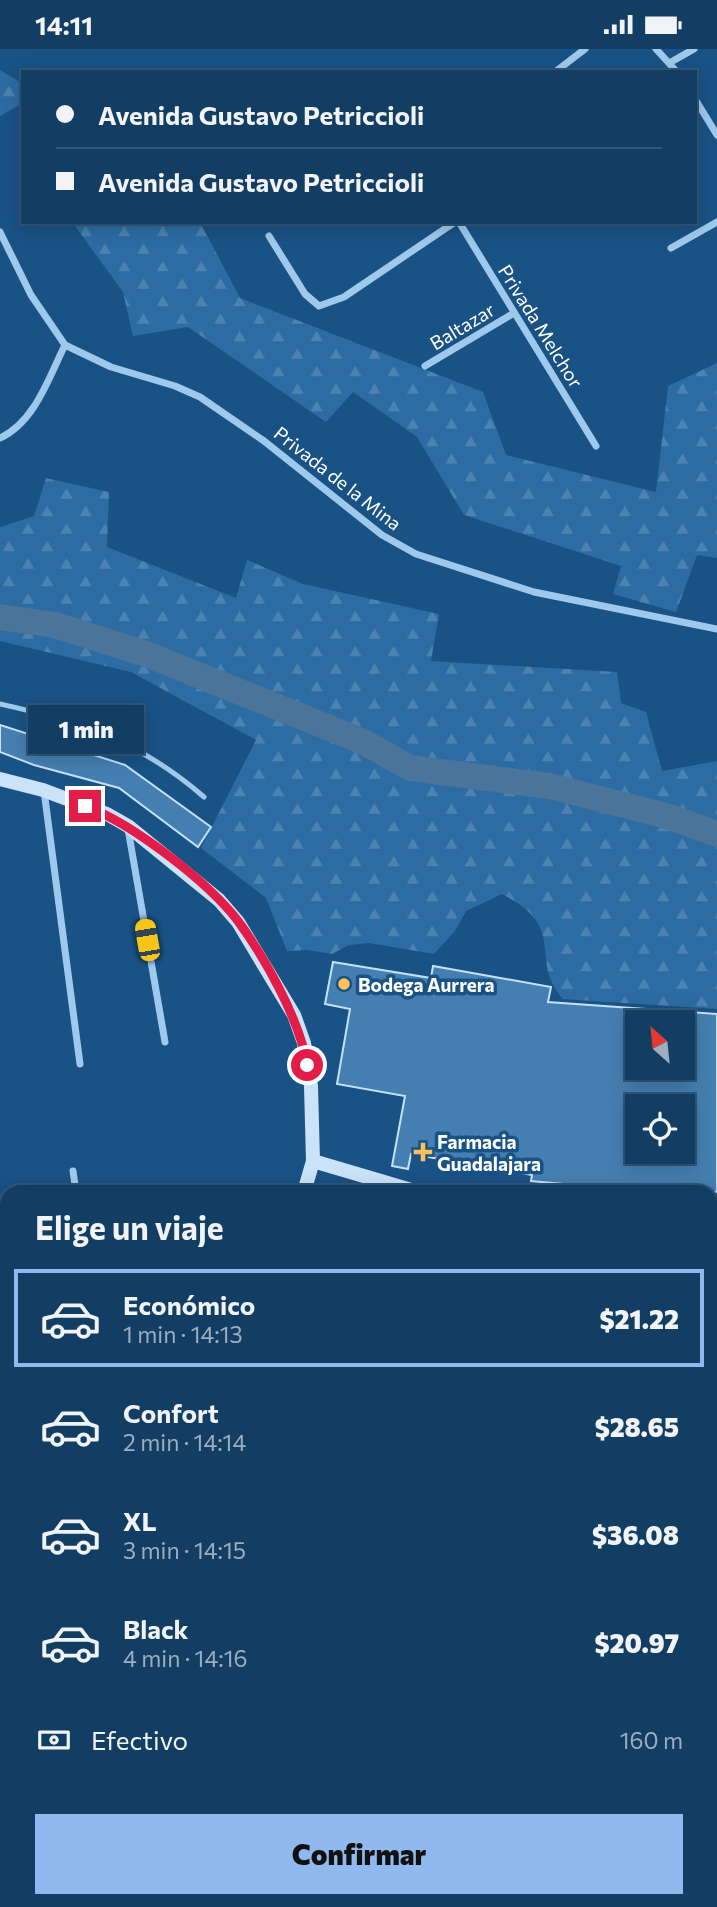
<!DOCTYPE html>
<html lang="es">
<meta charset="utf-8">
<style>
body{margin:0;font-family:Commissioner,sans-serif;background:#20496d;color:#f1f3f6;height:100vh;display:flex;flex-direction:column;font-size:26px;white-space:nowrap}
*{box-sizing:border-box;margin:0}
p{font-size:23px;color:#9daebf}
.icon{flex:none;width:38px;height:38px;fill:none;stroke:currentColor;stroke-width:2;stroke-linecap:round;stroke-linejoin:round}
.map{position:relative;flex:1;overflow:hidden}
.side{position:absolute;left:0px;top:1136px;width:718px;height:723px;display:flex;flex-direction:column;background:#133e64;border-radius:21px 21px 0 0;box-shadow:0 4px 18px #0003,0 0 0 2px #325778}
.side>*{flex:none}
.hud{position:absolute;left:21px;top:21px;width:676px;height:154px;border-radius:0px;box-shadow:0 4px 18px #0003,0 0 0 2px #325778;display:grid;align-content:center;height:154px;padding:0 35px;background:#133e64}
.needle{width:46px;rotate:333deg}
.fabs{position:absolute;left:625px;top:961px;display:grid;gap:14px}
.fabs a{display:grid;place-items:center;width:70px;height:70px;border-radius:0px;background:#133e64;box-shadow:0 4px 18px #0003,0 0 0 2px #325778;font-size:35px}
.end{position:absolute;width:32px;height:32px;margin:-16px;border:9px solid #e11d48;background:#fff;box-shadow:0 0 0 4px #fff}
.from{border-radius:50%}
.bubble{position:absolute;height:49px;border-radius:0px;background:#133e64;box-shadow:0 4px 18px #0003,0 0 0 2px #325778;font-size:23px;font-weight:800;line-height:49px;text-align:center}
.car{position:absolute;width:21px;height:42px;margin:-21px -10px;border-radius:9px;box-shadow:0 0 5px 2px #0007;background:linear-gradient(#f5c518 24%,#345 0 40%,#f5c518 0 76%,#345 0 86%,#f5c518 0)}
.hud b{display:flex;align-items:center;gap:24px;height:66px;font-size:26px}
.hud b+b{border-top:2px solid #325778}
.hud i{width:18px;height:18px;background:#f1f3f6}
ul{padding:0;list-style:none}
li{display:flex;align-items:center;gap:21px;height:98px;margin:0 14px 10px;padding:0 21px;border:4px solid transparent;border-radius:0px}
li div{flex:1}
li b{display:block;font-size:26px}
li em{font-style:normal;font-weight:800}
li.on{border-color:#90b9f0}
li>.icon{width:63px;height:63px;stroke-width:1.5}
h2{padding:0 35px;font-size:32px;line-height:84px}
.pay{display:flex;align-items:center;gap:18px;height:77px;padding:0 35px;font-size:26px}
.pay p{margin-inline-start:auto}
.cta{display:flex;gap:14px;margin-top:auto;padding:14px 35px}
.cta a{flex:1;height:80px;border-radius:0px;background:#90b9f0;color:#111;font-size:28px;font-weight:800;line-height:80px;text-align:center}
.status{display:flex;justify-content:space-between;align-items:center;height:49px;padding:0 35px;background:#133e64;direction:ltr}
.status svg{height:19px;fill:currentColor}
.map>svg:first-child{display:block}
.forest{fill:url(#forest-firs)}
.green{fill:#2c6ca3}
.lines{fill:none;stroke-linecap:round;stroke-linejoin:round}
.river{stroke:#4a749a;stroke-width:26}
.building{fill:#457fb1;stroke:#c4e1f9;stroke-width:2;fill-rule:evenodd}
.lane{stroke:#9fc9ec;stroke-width:5}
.street{stroke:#9fc9ec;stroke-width:7}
.secondary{stroke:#cbe3f9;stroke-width:14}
.route{stroke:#e11d48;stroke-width:9}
.poi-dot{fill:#ffc05a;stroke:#195285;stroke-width:2.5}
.labels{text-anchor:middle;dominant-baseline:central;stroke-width:7;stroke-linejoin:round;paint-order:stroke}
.street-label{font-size:19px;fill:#fff;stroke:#195285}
.poi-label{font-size:19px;font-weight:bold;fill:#fff;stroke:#195285;text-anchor:start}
</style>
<div class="status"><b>14:11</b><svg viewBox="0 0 49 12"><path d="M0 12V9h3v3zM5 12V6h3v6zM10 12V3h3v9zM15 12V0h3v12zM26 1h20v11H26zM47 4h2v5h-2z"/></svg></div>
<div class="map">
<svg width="717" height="1858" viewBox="0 0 717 1858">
<defs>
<pattern id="forest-firs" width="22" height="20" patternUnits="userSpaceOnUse" patternTransform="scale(1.75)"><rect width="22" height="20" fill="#2c6ca3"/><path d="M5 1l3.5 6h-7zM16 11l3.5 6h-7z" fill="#4c82b1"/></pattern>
</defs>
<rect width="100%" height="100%" fill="#195285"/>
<path class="forest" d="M 0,21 L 23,35 L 23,54 L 0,67 Z
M 72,173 L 200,173 L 240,249 L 483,343 L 506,406 L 656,443 L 668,337 L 717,314 L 717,509 L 697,506 L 676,563 L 613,545 L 621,517 L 464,466 L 417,388 L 353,343 L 326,373 L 188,278 L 133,287 L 123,243 Z
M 46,429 L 109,443 L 107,498 L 236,549 L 247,511 L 303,535 L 439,565 L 431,612 L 617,623 L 621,654 L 646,663 L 662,722 L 717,712 L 717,960 L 563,950 C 527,908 570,880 502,845 L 466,862 L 455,882 L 434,905 L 369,894 L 349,896 L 332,905 L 307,901 L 287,902 L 266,849 L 201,799 L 256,691 L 131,623 L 0,592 L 0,478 L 34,467 Z"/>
<path class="green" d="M 711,1290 L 717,1292 L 717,1489 L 710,1488 Z"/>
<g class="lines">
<path class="river" d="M 0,568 L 55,576 L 146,605 L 364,693 L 410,719 L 550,737 L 670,768 L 717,785"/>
</g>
<path class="building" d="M 0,676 L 125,716 L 211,778 L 198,798 L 119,739 L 34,716 L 0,703 Z
M 333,913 L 431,929 L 433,917 L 551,938 L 548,953 L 717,965 L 717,1143 L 651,1143 L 531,1132 L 532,1126 L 411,1105 L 408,1120 L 392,1117 L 405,1047 L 337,1035 L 350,960 L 325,955 ZM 637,973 L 682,973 L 682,1018 L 637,1018 ZM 637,1057 L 682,1057 L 682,1102 L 637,1102 Z"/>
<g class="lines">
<path class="lane" d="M 0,655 C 81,673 141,693 204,748"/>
<path class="street" d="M 656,0 L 677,23
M 671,13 L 694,0
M 555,23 L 585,0
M 695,50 L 717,86
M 459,173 L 596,397
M 0,183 L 31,246 L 65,296 L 111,318 L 175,337 L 200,348 L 264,392 L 382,486 L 416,505 L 534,543 L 717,580
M 269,187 L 305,245 L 319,257 L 344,248 L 455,173
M 671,199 L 717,173
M 425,317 L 514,264
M 0,389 C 35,373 49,328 65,296
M 44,742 L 80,1015
M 128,780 L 165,993
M 73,1122 L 76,1143
M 164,1141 L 164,1143
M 0,1198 L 7,1241
M 0,1282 L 7,1282
M 37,1858 L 38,1852
M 157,1858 L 158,1852"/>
<path class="secondary" d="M 0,730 L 43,741 L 107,765 L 128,777 L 219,851 L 238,873 L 294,966 L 304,994 L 311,1037 L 313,1112 L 304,1143
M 313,1112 L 418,1143
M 710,1181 L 717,1184
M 710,1278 L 717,1280
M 0,1593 L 7,1591
M 0,1662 L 7,1662
M 0,1687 L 7,1688
M 710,1735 L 717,1728
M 710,1762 L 717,1769"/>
</g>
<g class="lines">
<path class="route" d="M 85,757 C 132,774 208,833 238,872 C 265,909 300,971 307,1016"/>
</g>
<g class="poi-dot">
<circle cx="344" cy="935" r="7"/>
<path d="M419.5 1092.5h7v7h7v7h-7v7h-7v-7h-7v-7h7z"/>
</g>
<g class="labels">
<g class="street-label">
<text transform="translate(462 277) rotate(-31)">Baltazar</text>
<text transform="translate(541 277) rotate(58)">Privada Melchor</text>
<text transform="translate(338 429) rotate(38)">Privada de la Mina</text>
</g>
<g class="poi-label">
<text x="358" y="935">Bodega Aurrera</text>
<text x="437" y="1092">Farmacia<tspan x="437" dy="22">Guadalajara</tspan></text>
</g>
</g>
</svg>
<div class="fabs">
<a><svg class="needle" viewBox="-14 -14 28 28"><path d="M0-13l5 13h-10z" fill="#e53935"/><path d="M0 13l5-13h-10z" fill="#9daebf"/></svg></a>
<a><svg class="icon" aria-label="locate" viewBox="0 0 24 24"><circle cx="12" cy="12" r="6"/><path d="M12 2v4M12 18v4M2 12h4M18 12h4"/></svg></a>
</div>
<i class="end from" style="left:307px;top:1016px"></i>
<i class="end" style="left:85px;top:757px"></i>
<div class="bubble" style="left:28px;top:656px;width:116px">1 min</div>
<i class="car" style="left:147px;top:891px;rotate:350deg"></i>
<div class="hud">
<b><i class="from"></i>Avenida Gustavo Petriccioli</b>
<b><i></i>Avenida Gustavo Petriccioli</b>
</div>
<section class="side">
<h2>Elige un viaje</h2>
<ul>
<li class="on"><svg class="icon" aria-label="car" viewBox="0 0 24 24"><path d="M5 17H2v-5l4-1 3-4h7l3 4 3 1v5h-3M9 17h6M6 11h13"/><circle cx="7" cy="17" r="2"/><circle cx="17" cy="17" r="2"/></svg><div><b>Económico</b><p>1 min · 14:13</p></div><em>$21.22</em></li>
<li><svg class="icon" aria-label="car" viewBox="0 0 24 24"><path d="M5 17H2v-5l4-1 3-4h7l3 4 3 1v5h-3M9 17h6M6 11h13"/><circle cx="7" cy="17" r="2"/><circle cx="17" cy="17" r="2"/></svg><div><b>Confort</b><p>2 min · 14:14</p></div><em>$28.65</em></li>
<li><svg class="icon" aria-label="car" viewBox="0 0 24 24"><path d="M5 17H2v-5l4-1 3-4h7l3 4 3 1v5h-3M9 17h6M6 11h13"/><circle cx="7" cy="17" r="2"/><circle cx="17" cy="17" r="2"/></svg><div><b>XL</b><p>3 min · 14:15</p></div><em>$36.08</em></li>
<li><svg class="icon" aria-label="car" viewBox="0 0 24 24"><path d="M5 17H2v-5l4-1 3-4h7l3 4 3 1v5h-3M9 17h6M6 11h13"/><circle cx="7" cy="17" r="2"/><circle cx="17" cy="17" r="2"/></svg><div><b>Black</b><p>4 min · 14:16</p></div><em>$20.97</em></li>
</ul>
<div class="pay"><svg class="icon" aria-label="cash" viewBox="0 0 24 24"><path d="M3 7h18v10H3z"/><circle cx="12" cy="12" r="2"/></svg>Efectivo<p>160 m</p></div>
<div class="cta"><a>Confirmar</a></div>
</section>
</div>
